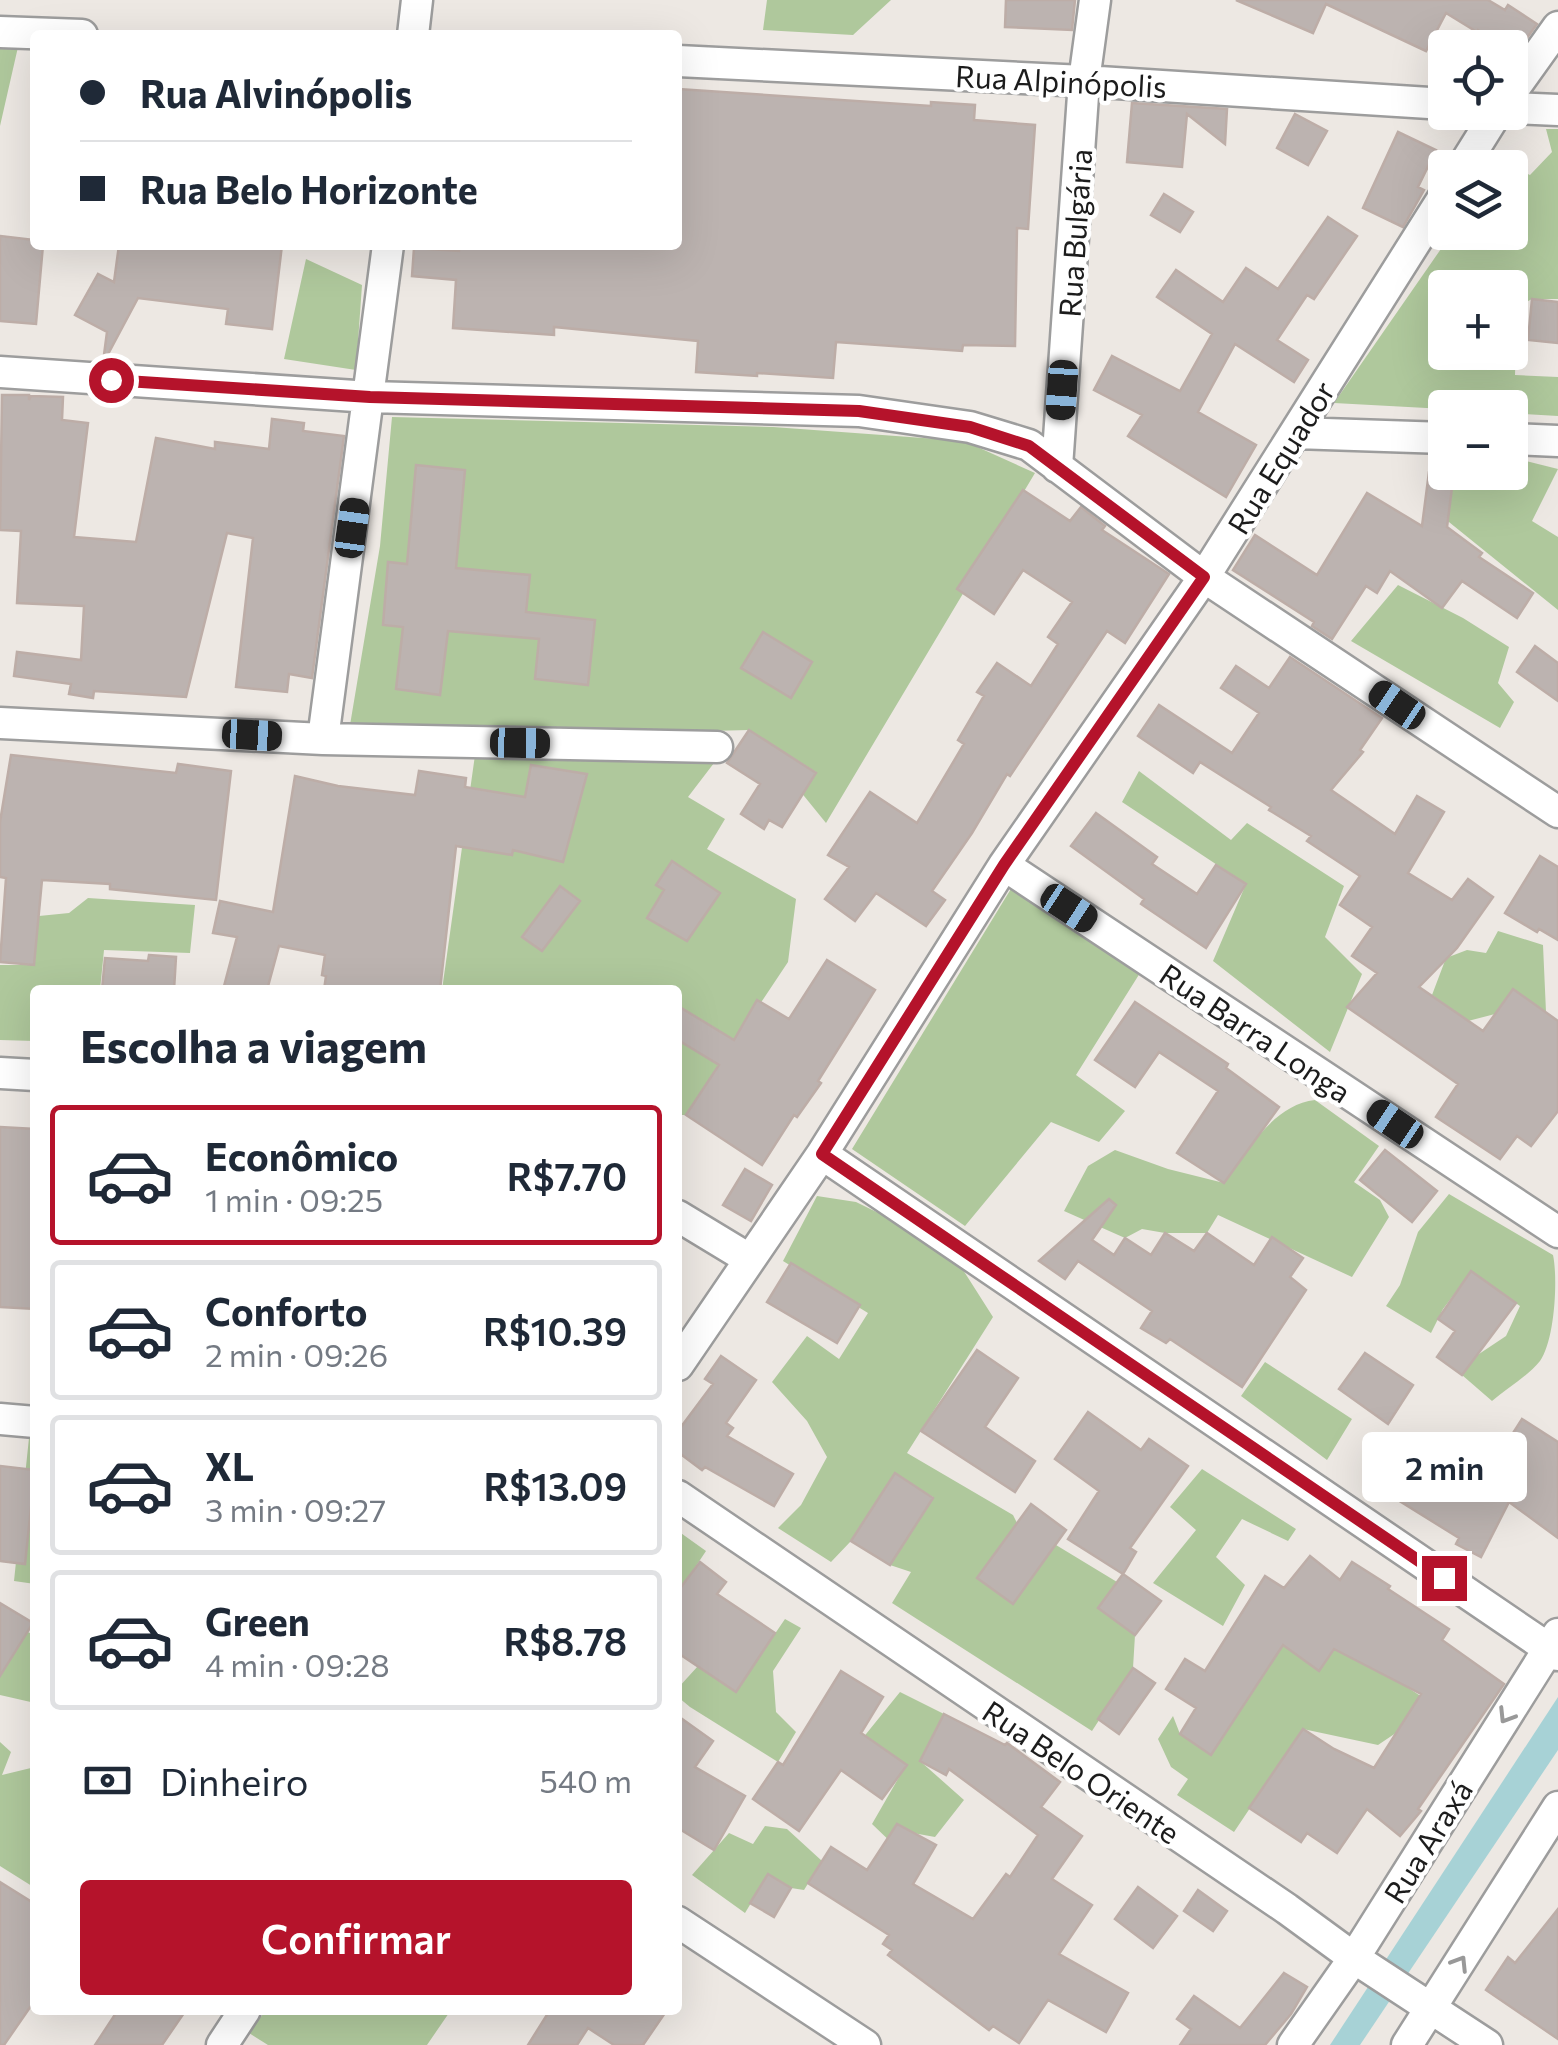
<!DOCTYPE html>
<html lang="pt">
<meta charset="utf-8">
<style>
body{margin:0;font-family:Commissioner,sans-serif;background:#f2f2f3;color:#1f2937;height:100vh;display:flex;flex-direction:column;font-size:38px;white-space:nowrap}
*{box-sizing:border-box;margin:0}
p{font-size:32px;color:#747a83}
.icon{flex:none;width:55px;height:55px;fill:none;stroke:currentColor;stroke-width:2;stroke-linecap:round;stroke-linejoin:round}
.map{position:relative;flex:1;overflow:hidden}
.details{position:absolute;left:30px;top:985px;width:652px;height:1030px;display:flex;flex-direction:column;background:#fff;border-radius:10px;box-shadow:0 10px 40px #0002}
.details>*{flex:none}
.top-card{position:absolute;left:30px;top:30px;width:652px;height:220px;border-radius:10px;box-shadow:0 10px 40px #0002;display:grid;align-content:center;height:220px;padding:0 50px;background:#fff}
.tools{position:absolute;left:1428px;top:30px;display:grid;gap:20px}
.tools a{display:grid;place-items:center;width:100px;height:100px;border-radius:10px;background:#fff;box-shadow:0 10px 40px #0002;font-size:50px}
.end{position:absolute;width:45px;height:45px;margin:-22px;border:12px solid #b5132b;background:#fff;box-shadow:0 0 0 5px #fff}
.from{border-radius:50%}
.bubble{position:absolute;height:70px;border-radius:10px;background:#fff;box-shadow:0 10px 40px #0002;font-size:32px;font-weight:600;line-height:70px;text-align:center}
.car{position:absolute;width:30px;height:60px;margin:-30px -15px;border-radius:12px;box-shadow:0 0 8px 2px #0007;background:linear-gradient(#222 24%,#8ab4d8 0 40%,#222 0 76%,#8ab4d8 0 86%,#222 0)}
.top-card b{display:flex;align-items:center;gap:35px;height:95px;font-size:38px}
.top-card b+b{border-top:2px solid #e0e1e3}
.top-card i{width:25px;height:25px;background:#1f2937}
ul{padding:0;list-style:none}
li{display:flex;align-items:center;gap:30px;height:140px;margin:0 20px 15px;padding:0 30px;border:5px solid #e0e1e3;border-radius:10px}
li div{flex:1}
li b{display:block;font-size:38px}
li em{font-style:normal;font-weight:600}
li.current{border-color:#b5132b}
li>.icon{width:90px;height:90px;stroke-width:1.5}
h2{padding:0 50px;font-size:45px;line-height:120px}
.pay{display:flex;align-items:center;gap:25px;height:110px;padding:0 50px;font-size:38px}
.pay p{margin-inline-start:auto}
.button{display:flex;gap:20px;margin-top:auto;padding:20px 50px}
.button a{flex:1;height:115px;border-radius:10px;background:#b5132b;color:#fff;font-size:40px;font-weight:600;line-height:115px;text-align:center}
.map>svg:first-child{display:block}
.forest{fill:#afc89c;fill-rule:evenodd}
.water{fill:#a7d2d6}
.building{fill:#bcb3b0;stroke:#bdada7;stroke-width:2.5}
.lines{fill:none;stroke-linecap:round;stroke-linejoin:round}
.minor-casing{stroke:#9d9d9d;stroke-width:35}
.minor{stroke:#fff;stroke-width:30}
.oneway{stroke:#999}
.route{stroke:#b5132b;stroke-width:12}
.labels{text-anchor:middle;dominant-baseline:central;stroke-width:9;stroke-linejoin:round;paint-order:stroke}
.street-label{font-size:30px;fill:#1c1c1c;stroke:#fff}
</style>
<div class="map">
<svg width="1558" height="2045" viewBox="0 0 1558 2045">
<rect width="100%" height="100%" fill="#ede8e3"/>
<path class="forest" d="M 767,0 L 891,0 L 853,35 L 763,30 Z
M 0,44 L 18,47 L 0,126 Z
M 1546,129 L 1558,129 L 1558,299 L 1532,299 L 1517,307 L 1515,375 L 1558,377 L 1558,416 L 1510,413 L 1510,408 L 1445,409 L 1334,403 L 1452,233 L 1510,232 L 1510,168 L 1497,167 L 1501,162 L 1530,175 L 1552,152 ZM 1445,288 L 1510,288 L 1510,352 L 1445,352 Z
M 306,259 L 362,285 L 356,370 L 284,359 Z
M 392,417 L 773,427 L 964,441 L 1035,473 L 826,823 L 800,791 L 816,772 L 749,730 L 669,732 L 350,725 L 380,546 Z
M 1510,457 L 1558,469 L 1532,521 L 1558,537 L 1558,610 L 1444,518 L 1454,473 L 1510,472 Z
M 1398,585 L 1463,618 L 1509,647 L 1498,683 L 1514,702 L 1500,728 L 1351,641 Z
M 475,755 L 714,763 L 688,797 L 725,819 L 707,849 L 796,899 L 788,962 L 686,1115 L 678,1115 L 678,990 L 442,990 Z
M 1139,771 L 1231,840 L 1247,823 L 1344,886 L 1325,937 L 1362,974 L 1330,1052 L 1213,961 L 1246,884 L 1122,802 Z
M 1017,879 L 1140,973 L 1076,1075 L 1125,1111 L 1099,1142 L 1051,1122 L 965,1226 L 852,1149 Z
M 88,898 L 195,905 L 190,953 L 104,950 L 100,990 L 35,990 L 35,1041 L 0,1040 L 0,965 L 34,965 L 39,916 L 69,913 Z
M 1498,931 L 1543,945 L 1546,1012 L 1513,990 L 1495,1014 L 1468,1021 L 1432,995 L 1446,958 L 1467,950 L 1486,953 Z
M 1315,1100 L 1379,1146 L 1354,1182 L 1380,1200 L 1389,1217 L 1352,1277 L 1218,1215 L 1207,1233 L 1165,1233 L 1142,1229 L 1125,1238 L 1064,1211 L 1088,1166 L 1115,1150 L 1168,1169 L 1224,1183 C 1248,1150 1273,1105 1315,1100 Z
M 1449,1194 L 1553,1255 C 1558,1278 1555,1340 1540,1361 C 1528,1376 1507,1388 1492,1401 L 1462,1375 L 1476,1356 L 1506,1336 L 1520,1306 L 1471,1272 L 1443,1309 L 1431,1333 L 1386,1306 L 1400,1285 L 1418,1232 Z
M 817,1196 L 856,1202 L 897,1222 L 958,1262 L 993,1317 L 907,1453 L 1013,1515 L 1017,1523 L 977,1578 L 1012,1604 L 1056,1545 L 1117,1582 L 1098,1608 L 1135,1635 L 1133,1668 L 1092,1731 L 892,1603 L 911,1572 L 890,1565 L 933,1497 L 894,1474 L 851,1541 L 831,1562 L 778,1528 L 801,1505 L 827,1457 L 807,1421 L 772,1382 L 807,1336 L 839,1359 L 868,1313 L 783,1261 Z
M 1265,1362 L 1352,1419 L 1327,1460 L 1241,1396 Z
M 29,1438 L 35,1438 L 35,1584 L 14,1581 Z
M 1202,1469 L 1296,1529 L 1288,1541 L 1242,1519 L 1216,1557 L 1245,1585 L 1223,1626 L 1153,1583 L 1196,1530 L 1170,1507 Z
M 678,1531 L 706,1551 L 678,1593 Z
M 1284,1602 L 1320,1670 L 1339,1643 L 1436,1706 L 1378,1745 L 1303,1729 L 1234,1832 L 1177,1795 L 1188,1779 L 1171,1767 L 1158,1739 L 1173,1716 L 1180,1734 L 1211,1754 L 1269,1667 Z
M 0,1604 L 20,1629 L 35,1635 L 35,1703 L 0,1695 Z
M 785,1619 L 801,1628 L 773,1671 L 776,1712 L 796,1732 L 778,1762 L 690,1707 L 678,1697 L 678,1688 L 698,1666 L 736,1691 Z
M 900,1692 L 944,1714 L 920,1761 L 964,1800 L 935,1837 L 913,1833 L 896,1847 L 872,1824 L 906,1765 L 841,1765 Z
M 0,1742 L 11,1752 L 2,1775 L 35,1767 L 35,1888 L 0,1866 Z
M 765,1826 L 787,1829 L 822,1861 L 804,1890 L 791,1888 L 768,1875 L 745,1913 L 692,1875 L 729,1833 L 753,1844 Z
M 266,2010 L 451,2010 L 427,2045 L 268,2045 L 249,2033 Z"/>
<path class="water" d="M 1558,1697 L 1558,1750 L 1360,2045 L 1330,2045 Z"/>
<path class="building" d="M 1006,0 L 1075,0 L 1072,30 L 1005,27 Z
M 1236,0 L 1488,0 L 1505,10 L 1508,5 L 1537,24 L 1514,56 L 1510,48 L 1503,48 L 1478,30 L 1477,32 L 1446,13 L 1426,51 L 1326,4 L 1313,33 Z
M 678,89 L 931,106 L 931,102 L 975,105 L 974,120 L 1035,125 L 1028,229 L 1017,228 L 1015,346 L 963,345 L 962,351 L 836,342 L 833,378 L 757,373 L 757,376 L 696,372 L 698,341 L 554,327 L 554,335 L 453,328 L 456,280 L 412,276 L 414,248 L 459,251 L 460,245 L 678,245 Z
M 1132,103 L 1227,109 L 1225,144 L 1187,114 L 1182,167 L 1127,162 Z
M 1295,114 L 1327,131 L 1308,165 L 1277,148 Z
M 1398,132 L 1436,150 L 1418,187 L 1424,190 L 1403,227 L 1363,208 Z
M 1164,194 L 1193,212 L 1180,232 L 1151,215 Z
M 1328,217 L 1357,236 L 1314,299 L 1307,295 L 1277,340 L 1308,360 L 1294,382 L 1235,344 L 1198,412 L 1256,445 L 1226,497 L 1128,436 L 1142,415 L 1094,390 L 1112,356 L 1180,391 L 1212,334 L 1157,297 L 1176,270 L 1223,302 L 1246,268 L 1278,289 Z
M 0,236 L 35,240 L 35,245 L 43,245 L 36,324 L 0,321 Z
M 119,245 L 282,245 L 272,329 L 226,324 L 228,309 L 138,298 L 107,356 L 104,355 L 107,332 L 75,315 L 98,274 L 114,282 Z
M 1532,299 L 1558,302 L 1558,343 L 1528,340 Z
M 2,395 L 29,395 L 29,400 L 31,396 L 63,397 L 62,420 L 88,423 L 74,537 L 136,542 L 156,438 L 215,449 L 215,442 L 269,449 L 272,419 L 304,423 L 303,431 L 344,436 L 312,678 L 289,674 L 287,692 L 236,687 L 253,538 L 227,533 L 186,697 L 94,691 L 93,698 L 69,694 L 71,684 L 14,676 L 17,652 L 81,660 L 84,606 L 17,603 L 21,531 L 0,530 Z
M 416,465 L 465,470 L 456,568 L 530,575 L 526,612 L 595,620 L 588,685 L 535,679 L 539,639 L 448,631 L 440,695 L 396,689 L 403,627 L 383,625 L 388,562 L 407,564 Z
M 1429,472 L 1454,472 L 1447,527 L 1482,553 L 1479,557 L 1533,593 L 1517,618 L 1462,581 L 1442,608 L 1390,571 L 1377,593 L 1366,586 L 1332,639 L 1312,626 L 1314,622 L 1233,570 L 1255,535 L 1317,575 L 1367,493 L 1422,526 Z
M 1023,490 L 1070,521 L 1081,507 L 1105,526 L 1102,530 L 1169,574 L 1125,643 L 1107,631 L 1010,776 L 1007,774 L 972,833 L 932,891 L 945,900 L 926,926 L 876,893 L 855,921 L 825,899 L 849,867 L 828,855 L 870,792 L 917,823 L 964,744 L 958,740 L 984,696 L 977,692 L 997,663 L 1031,686 L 1058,644 L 1048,637 L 1072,602 L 1023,570 L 994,614 L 957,589 Z
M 763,632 L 812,662 L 791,698 L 741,668 Z
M 1535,646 L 1558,663 L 1558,701 L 1517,672 Z
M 1290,657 L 1382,718 L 1360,750 L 1363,752 L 1331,790 L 1395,834 L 1417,796 L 1444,812 L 1408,873 L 1452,900 L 1468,879 L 1493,897 L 1457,948 L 1419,987 L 1483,1031 L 1513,989 L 1558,1021 L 1558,1111 L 1531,1146 L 1517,1136 L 1500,1159 L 1436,1117 L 1458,1084 L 1347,1007 L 1377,973 L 1352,956 L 1372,927 L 1340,905 L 1360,876 L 1307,841 L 1311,836 L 1269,810 L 1271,807 L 1200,762 L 1193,773 L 1138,736 L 1159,705 L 1232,753 L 1259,713 L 1221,688 L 1236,666 L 1269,688 Z
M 749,730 L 816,773 L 782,827 L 769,820 L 764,829 L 741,814 L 760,784 L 727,763 Z
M 11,755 L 176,773 L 178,764 L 231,771 L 216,900 L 110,889 L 110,884 L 42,880 L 34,965 L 0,962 L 6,878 L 0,877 L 0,822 Z
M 531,765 L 587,774 L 563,862 L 513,850 L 512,855 L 456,846 L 440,990 L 324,990 L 326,976 L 322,975 L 325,955 L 279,946 L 267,990 L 223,990 L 237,937 L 213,933 L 220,901 L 273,912 L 295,776 L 338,786 L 415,795 L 419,771 L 466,778 L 465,787 L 525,797 Z
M 1096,813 L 1157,857 L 1152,864 L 1197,894 L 1216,865 L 1246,884 L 1206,948 L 1141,904 L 1144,899 L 1071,846 Z
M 1540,856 L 1558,867 L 1558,940 L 1539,929 L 1537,932 L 1505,913 Z
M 672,861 L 720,893 L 687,941 L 647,918 L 664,890 L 656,885 Z
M 560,886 L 580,901 L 542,951 L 522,937 Z
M 149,955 L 176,957 L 174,990 L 102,990 L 105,958 L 148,961 Z
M 827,960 L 875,990 L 818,1081 L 821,1083 L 797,1117 L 794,1115 L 762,1165 L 686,1115 L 719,1065 L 678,1040 L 678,1006 L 734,1040 L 757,1000 L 789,1019 Z
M 1135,1002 L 1228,1064 L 1226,1068 L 1279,1107 L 1224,1183 L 1177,1153 L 1218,1091 L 1159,1052 L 1135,1087 L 1095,1060 Z
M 0,1127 L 35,1129 L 35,1309 L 0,1307 Z
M 1385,1150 L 1437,1191 L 1412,1222 L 1360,1180 Z
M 745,1169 L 772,1185 L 751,1221 L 723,1205 Z
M 1109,1199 L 1116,1205 L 1092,1240 L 1114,1255 L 1125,1238 L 1151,1255 L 1165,1233 L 1194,1251 L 1207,1233 L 1254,1265 L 1272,1237 L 1303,1258 L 1290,1277 L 1306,1290 L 1242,1387 L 1170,1339 L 1166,1343 L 1141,1328 L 1152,1311 L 1078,1261 L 1065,1279 L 1039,1261 Z
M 791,1263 L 860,1305 L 837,1343 L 767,1302 Z
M 1471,1271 L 1516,1303 L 1462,1375 L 1437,1357 L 1455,1331 L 1438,1319 Z
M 977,1350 L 1018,1378 L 985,1427 L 1035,1461 L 1015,1492 L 921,1431 Z
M 1365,1353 L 1413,1385 L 1388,1424 L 1339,1389 Z
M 721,1356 L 756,1380 L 726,1423 L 733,1428 L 727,1436 L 793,1474 L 774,1506 L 705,1467 L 702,1470 L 678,1452 L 678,1431 L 713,1384 L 705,1379 Z
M 1088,1412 L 1141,1450 L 1149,1439 L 1188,1466 L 1130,1548 L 1136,1552 L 1123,1574 L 1161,1601 L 1135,1635 L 1098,1608 L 1123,1574 L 1068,1539 L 1099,1491 L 1055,1459 Z
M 1522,1419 L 1558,1442 L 1558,1538 L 1509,1502 L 1481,1557 L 1456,1544 L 1459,1538 L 1390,1495 L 1410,1462 L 1454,1489 L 1456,1485 L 1473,1496 Z
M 0,1466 L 35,1470 L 25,1564 L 0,1561 Z
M 895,1473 L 933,1498 L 890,1565 L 851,1541 Z
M 1031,1504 L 1066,1530 L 1013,1604 L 977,1578 Z
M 1310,1556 L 1340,1580 L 1352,1562 L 1390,1586 L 1388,1589 L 1449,1629 L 1442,1640 L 1504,1684 L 1418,1809 L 1421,1811 L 1400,1836 L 1367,1809 L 1337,1853 L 1307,1833 L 1301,1842 L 1249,1808 L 1303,1729 L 1334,1749 L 1374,1768 L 1421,1694 L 1334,1649 L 1319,1671 L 1283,1645 L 1211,1755 L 1180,1734 L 1196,1708 L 1166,1689 L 1185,1659 L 1205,1671 L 1265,1576 L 1284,1588 Z
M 700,1562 L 726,1582 L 717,1594 L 775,1633 L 736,1692 L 678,1653 L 678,1591 Z
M 0,1603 L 33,1623 L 0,1676 Z
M 1133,1668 L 1155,1683 L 1119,1734 L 1098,1719 Z
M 841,1671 L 883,1697 L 861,1733 L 907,1765 L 882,1799 L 841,1770 L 799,1831 L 753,1799 L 778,1762 L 783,1765 Z
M 944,1714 L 1005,1745 L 1007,1743 L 1060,1782 L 1041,1807 L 1082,1836 L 1052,1879 L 1092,1905 L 1059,1954 L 1128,1993 L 1106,2032 L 1048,2000 L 1019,2043 L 993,2026 L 989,2030 L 888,1955 L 892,1950 L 883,1944 L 889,1935 L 808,1883 L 831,1847 L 867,1870 L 897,1824 L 936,1845 L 913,1884 L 973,1919 L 1006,1874 L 1010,1877 L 1038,1835 L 949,1769 L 946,1775 L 920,1761 Z
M 678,1716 L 713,1741 L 695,1767 L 745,1796 L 714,1850 L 678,1828 Z
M 768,1874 L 791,1888 L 774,1917 L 750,1903 Z
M 0,1882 L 35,1904 L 35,2000 L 4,2045 L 0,2045 Z
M 1138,1887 L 1177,1916 L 1153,1948 L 1115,1919 Z
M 1198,1890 L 1227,1911 L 1213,1931 L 1184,1911 Z
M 1558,1909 L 1558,2039 L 1486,1990 L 1508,1957 L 1515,1963 Z
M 1284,1973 L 1307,1987 L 1291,2014 L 1265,2045 L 1180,2045 L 1191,2029 L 1177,2019 L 1194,1996 L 1240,2028 Z
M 118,2010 L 186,2010 L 162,2045 L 95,2045 Z
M 550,2010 L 667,2010 L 643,2045 L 614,2045 L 588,2028 L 577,2045 L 528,2045 Z"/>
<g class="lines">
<g class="minor-casing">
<path id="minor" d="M 0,32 L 82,35
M 413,35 L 417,0
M 678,61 L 1084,81 L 1445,104
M 1510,94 L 1558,27
M 1510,108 L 1558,110
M 1462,168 L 1497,112
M 0,372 L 370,397 L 859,411 L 970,427 L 1029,445 L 1204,577 L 1558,812
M 1295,433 L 1445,438
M 1510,439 L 1558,441
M 1057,467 L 1084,81 L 1095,0
M 0,723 L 323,739 L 717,747
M 323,739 L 388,245
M 1004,865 L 1558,1232
M 0,1073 L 35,1075
M 822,1154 L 1558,1655
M 678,1216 L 749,1259
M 678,1365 L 822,1154 L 1004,865 L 1204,577 L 1445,195
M 0,1419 L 35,1422
M 678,1496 L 1287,1909 L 1354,1958 L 1487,2045
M 678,1922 L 865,2045
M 222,2045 L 245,2010
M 1293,2045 L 1354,1958 L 1558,1634
M 1407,2045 L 1558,1807"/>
</g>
<use href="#minor" class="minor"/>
</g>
<defs><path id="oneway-chevron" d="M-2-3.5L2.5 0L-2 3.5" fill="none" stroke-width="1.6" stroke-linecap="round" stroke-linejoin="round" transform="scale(2.5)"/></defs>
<g class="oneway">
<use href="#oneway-chevron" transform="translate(1506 1716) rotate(122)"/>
<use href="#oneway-chevron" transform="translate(1460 1963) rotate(-58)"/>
</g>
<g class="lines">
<path class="route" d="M 111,380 L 370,397 L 859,411 L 970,427 L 1029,446 L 1204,577 L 1004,865 L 822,1154 L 1444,1578"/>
</g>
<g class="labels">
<g class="street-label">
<text transform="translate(1061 80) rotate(3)">Rua Alpinópolis</text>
<text transform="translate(1074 233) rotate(-86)">Rua Bulgária</text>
<text transform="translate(1280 457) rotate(-58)">Rua Equador</text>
<text transform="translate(1256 1032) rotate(34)">Rua Barra Longa</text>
<text transform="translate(1082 1771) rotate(34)">Rua Belo Oriente</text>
<text transform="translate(1427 1841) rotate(-58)">Rua Araxá</text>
</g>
</g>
</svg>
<div class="tools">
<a><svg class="icon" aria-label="locate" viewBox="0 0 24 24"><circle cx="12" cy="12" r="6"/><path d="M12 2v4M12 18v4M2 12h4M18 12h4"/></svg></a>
<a><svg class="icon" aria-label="layers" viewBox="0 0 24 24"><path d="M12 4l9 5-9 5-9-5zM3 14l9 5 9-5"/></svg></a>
<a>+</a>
<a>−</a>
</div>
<i class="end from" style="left:111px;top:380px"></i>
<i class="end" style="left:1444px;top:1578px"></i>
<div class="bubble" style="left:1362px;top:1432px;width:165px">2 min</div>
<i class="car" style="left:1062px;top:390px;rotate:184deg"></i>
<i class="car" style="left:352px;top:528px;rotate:8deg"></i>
<i class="car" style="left:1397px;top:705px;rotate:304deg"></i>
<i class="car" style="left:252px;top:735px;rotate:93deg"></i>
<i class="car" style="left:520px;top:743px;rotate:91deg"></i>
<i class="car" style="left:1069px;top:908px;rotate:123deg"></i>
<i class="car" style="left:1395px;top:1124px;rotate:304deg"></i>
<div class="top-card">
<b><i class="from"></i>Rua Alvinópolis</b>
<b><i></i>Rua Belo Horizonte</b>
</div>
<section class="details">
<h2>Escolha a viagem</h2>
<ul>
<li class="current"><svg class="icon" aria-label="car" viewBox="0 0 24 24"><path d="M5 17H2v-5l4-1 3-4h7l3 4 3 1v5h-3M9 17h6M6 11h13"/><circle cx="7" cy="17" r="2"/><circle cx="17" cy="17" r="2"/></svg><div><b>Econômico</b><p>1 min · 09:25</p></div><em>R$7.70</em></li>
<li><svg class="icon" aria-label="car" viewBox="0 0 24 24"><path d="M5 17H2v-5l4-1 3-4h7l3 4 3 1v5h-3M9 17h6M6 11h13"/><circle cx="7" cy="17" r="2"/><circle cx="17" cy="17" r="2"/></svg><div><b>Conforto</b><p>2 min · 09:26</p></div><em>R$10.39</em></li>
<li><svg class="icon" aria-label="car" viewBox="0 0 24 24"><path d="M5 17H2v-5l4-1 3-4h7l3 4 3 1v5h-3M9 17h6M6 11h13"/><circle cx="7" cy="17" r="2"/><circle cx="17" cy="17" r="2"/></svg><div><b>XL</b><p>3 min · 09:27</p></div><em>R$13.09</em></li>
<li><svg class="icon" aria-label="car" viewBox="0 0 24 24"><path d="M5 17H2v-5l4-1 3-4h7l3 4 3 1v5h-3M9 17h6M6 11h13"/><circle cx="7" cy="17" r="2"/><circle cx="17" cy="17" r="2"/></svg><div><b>Green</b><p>4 min · 09:28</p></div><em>R$8.78</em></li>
</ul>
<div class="pay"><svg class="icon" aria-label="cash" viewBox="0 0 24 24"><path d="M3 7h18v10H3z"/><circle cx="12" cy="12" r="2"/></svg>Dinheiro<p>540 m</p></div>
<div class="button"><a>Confirmar</a></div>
</section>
</div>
